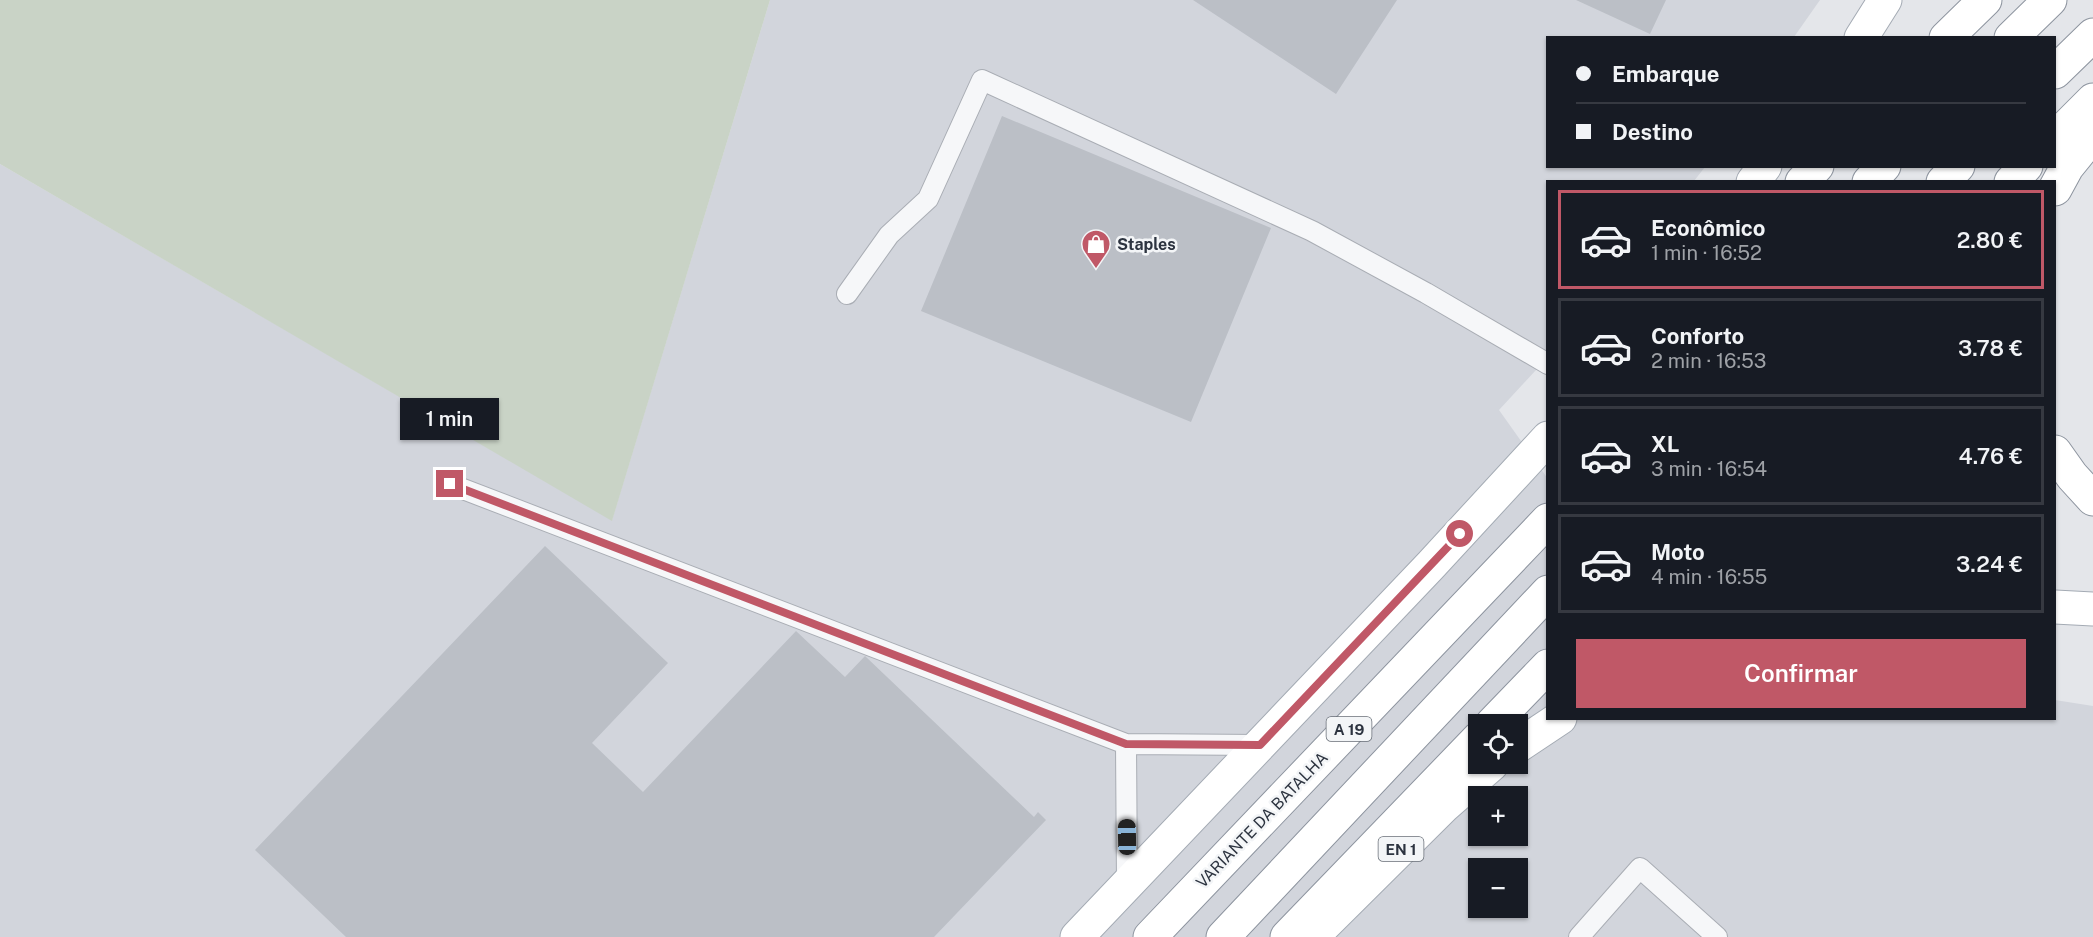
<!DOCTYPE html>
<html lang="pt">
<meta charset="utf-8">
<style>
body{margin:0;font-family:"Public Sans",sans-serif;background:#20242c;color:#f1f3f6;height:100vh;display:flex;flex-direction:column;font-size:22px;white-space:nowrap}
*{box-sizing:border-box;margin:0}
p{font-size:20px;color:#9ea1a6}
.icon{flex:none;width:33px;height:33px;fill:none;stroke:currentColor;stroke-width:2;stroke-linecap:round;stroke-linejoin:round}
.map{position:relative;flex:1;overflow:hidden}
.panel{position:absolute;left:1546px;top:180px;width:510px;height:540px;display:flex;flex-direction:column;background:#171b24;border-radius:0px;box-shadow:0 2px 4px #0004}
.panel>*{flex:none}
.guide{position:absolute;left:1546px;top:36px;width:510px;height:132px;border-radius:0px;box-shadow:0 2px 4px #0004;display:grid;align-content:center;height:132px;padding:0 30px;background:#171b24}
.buttons{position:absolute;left:1468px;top:714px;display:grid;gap:12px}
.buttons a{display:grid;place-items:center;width:60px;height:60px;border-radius:0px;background:#171b24;box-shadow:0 2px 4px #0004;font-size:30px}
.end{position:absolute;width:27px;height:27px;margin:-14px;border:8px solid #c05867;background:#fff;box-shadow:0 0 0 3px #fff}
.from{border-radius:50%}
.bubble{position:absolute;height:42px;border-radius:0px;background:#171b24;box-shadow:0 2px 4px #0004;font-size:20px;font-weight:600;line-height:42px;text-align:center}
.car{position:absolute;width:18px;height:36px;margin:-18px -9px;border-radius:8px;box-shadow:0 0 4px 2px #0007;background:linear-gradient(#222 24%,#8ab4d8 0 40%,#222 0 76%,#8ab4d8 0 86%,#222 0)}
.guide b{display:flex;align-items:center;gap:21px;height:57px;font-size:22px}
.guide b+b{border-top:2px solid #363941}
.guide i{width:15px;height:15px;background:#f1f3f6}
ul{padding:10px 0 0;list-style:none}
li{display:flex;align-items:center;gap:18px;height:99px;margin:0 12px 9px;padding:0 18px;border:3px solid #363941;border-radius:0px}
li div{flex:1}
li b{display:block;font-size:22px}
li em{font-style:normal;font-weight:600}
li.active{border-color:#c05867}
li>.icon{width:54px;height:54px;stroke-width:1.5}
.cta{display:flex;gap:12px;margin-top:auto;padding:12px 30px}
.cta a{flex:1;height:69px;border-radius:0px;background:#c05867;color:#fff;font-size:24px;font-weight:600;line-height:69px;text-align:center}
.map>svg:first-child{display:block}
.built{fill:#d2d5dc;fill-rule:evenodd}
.green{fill:#c9d3c6}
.building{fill:#bbbfc6}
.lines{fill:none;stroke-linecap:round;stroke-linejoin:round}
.service-casing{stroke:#a9adb4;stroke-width:22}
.primary-casing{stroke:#a4abb4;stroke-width:35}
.motorway-casing{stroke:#8d949f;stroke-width:35}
.service{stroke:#f6f7f9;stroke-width:20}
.primary{stroke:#fff;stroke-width:33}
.motorway{stroke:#fff;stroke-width:33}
.route{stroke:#c05867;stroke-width:8}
.labels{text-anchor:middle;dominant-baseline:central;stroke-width:5;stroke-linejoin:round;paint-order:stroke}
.shield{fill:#f3f5f7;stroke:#686e77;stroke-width:1.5}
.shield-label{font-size:15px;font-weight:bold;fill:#2d3440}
.poi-label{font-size:16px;font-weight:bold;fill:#2d3440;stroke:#f3f5f7;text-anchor:start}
.street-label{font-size:16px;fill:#2d3440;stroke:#f3f5f7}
</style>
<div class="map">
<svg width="2093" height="937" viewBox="0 0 2093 937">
<rect width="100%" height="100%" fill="#e4e6ea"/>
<path class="built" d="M 770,0 L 1820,0 L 1794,37 L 1548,38 L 1548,166 L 1705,167 L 1694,181 L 1548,182 L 1548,357 L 1499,410 L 1548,479 L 1548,718 L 2055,718 L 2055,700 L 2093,706 L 2093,937 L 0,937 L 0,164 L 612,520 ZM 1479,724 L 1518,724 L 1518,764 L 1479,764 ZM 1479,796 L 1518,796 L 1518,836 L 1479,836 ZM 1479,868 L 1518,868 L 1518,908 L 1479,908 Z"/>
<path class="green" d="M 0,0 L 770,0 L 612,521 L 0,164 Z"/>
<path class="building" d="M 1193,0 L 1397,0 L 1336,94 Z
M 1576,0 L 1666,0 L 1650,34 Z
M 1002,116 L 1271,228 L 1191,422 L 921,311 Z
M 545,546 L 668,663 L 592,743 L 643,792 L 796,631 L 845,677 L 865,656 L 1034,817 L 1038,812 L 1046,820 L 934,937 L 346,937 L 255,850 Z"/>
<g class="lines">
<g class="service-casing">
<path id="service" d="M 847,294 L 889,235 L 928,199 L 982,80 L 1312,231 L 1426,293 L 1548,364
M 450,484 L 1126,744 L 1260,745
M 1126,744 L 1127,884
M 1579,937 L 1640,868 L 1717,937"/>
</g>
<g class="primary-casing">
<path id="primary" d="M 1861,38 L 1885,0
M 1753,182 L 1765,166
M 2055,607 L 2093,609
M 1518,746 L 1560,718
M 1077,937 L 1431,565 L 1548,438
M 1312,937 L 1444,806 L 1492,764"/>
</g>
<g class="motorway-casing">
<path id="motorway" d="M 1946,38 L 1985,0
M 2011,38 L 2050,0
M 2055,72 L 2093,35
M 2055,138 L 2093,100
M 1802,182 L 1817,166
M 1869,182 L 1884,166
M 1943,182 L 1958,166
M 2011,182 L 2026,166
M 2055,189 L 2067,167 L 2093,135
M 2055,452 L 2072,476 L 2093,499
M 1492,724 L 1548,666
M 1150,937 L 1548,520
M 1223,937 L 1548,592
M 1287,937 L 1479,738"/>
</g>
<use href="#service" class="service"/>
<use href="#primary" class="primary"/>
<use href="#motorway" class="motorway"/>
</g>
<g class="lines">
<path class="route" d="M 450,484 L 1126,744 L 1260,745 L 1460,534"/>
</g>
<defs>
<g id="shop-pin" transform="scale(1.5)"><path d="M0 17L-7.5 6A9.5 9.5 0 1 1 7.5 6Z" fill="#c05867" stroke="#f3f5f7"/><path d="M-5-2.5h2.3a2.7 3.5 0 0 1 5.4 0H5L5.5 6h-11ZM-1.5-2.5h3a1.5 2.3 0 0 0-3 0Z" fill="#fff"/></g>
</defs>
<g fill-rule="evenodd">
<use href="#shop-pin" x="1096" y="244"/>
</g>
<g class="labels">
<g class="shield">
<rect x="1326.5" y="717" width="45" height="24" rx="4.5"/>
<rect x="1378.5" y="837" width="45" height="24" rx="4.5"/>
</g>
<g class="shield-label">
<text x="1349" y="729">A 19</text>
<text x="1401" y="849">EN 1</text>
</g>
<g class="poi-label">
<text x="1117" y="244">Staples</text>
</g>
<g class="street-label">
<text transform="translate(1262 820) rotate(-46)">VARIANTE DA BATALHA</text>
</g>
</g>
</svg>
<div class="buttons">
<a><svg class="icon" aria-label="locate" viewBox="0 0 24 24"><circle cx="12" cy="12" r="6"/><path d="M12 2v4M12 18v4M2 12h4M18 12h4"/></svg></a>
<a>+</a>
<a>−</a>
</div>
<i class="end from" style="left:1460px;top:534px"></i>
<i class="end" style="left:450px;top:484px"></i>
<div class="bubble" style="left:400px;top:398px;width:99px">1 min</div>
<i class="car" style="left:1127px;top:837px;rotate:359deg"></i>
<div class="guide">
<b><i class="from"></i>Embarque</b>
<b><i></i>Destino</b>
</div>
<section class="panel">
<ul>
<li class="active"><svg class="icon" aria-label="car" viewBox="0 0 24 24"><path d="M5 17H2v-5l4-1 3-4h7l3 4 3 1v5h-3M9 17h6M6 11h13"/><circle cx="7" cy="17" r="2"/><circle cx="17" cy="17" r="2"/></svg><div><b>Econômico</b><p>1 min · 16:52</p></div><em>2.80 €</em></li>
<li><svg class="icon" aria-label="car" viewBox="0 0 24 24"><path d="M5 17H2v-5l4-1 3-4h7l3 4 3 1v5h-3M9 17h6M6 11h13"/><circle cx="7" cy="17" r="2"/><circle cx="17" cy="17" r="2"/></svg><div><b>Conforto</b><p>2 min · 16:53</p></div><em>3.78 €</em></li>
<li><svg class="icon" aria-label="car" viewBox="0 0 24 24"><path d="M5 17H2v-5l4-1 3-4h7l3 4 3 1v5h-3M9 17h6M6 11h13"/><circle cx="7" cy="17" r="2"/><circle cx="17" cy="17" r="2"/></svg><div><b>XL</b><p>3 min · 16:54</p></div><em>4.76 €</em></li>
<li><svg class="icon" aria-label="car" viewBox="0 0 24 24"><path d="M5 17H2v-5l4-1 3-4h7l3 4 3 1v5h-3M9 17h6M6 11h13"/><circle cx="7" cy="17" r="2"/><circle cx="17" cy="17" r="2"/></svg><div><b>Moto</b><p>4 min · 16:55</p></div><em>3.24 €</em></li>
</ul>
<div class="cta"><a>Confirmar</a></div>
</section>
</div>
